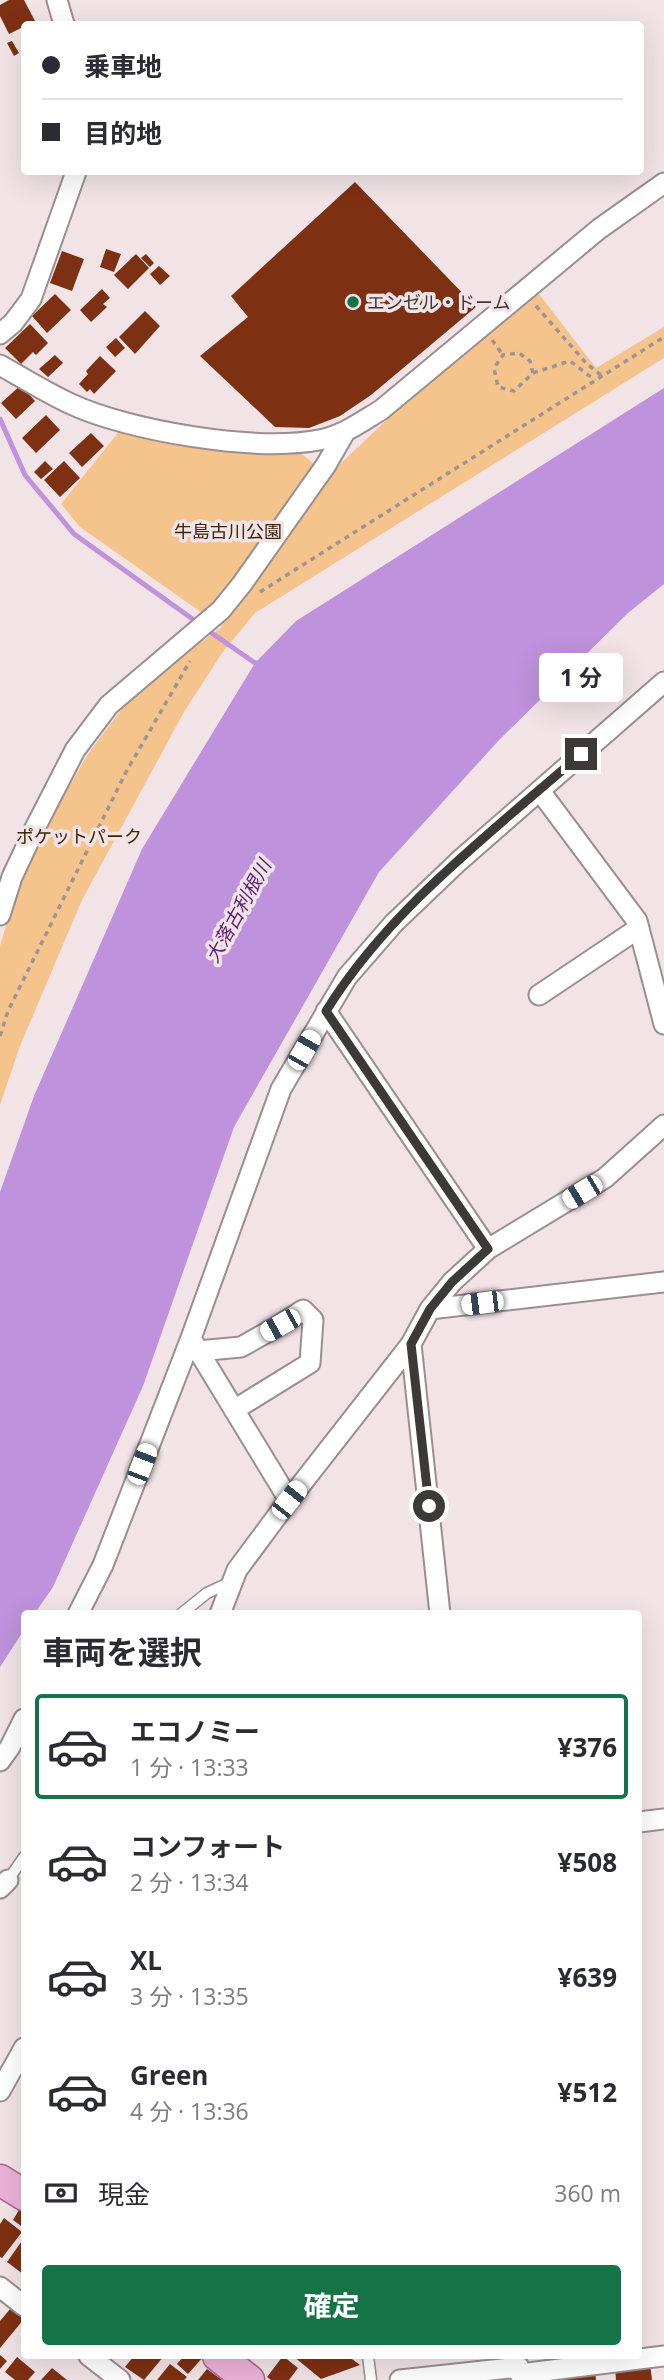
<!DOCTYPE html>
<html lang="ja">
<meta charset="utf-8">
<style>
body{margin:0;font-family:"Open Sans","Noto Sans JP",sans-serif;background:#f2f2f3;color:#2b2b33;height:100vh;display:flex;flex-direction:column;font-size:26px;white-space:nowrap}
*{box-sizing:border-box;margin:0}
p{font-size:23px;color:#7c7c81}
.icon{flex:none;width:38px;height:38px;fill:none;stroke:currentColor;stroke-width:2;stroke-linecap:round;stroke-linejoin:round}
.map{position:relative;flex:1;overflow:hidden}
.sheet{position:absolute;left:21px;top:1610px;width:621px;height:749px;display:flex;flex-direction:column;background:#fff;border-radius:7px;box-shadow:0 7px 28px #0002}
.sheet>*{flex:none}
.guide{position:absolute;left:21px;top:21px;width:623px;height:154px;border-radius:7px;box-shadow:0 7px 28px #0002;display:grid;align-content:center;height:154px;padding:0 21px;background:#fff}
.end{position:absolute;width:32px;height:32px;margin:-16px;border:9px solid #3e3939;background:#fff;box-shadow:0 0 0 4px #fff}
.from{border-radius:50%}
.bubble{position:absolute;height:49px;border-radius:7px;background:#fff;box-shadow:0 7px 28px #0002;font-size:23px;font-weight:700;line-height:49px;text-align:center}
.car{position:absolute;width:21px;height:42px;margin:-21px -10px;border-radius:9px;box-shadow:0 0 5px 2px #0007;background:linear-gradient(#fff 24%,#345 0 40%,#fff 0 76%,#345 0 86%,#fff 0)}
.guide b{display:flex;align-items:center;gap:24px;height:66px;font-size:26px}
.guide b+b{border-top:2px solid #e1e1e2}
.guide i{width:18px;height:18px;background:#2b2b33}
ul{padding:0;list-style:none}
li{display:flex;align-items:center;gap:21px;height:105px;margin:0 14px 10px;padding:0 7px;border:4px solid transparent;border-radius:7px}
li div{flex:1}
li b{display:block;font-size:26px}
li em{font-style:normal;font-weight:700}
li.current{border-color:#157348}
li>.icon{width:63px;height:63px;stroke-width:1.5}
h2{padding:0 21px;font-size:32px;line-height:84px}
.pay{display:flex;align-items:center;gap:18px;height:77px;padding:0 21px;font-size:26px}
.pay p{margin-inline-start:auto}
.button{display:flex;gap:14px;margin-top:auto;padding:14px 21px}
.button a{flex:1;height:80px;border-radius:7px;background:#157348;color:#fff;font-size:28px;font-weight:700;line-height:80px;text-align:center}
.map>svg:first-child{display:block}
.green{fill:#f5c48d}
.water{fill:#be92dc}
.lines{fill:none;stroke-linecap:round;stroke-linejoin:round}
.stream{stroke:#be92dc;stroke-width:5}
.building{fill:#7e3012}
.lane-casing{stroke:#9a8e90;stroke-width:13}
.street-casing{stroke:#9a8e90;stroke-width:23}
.primary-casing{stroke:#a76591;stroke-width:33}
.path{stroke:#9e9495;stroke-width:3.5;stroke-dasharray:5 5;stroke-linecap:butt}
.lane{stroke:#fff;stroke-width:10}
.street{stroke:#fff;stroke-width:19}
.primary{stroke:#ecb1d9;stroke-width:30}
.route{stroke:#3e3939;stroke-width:9}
.poi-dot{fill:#157348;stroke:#f2e4e6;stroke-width:2.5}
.labels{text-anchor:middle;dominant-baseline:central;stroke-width:7;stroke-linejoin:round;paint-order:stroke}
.poi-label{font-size:18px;fill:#3e3939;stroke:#f2e4e6;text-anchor:start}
.park-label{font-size:18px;fill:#3d2404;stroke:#f2e4e6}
.water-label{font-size:19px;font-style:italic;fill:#5a2179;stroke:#f2e4e6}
</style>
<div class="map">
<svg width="664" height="2380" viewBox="0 0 664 2380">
<rect width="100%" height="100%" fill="#f2e4e6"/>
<path class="green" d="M 536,290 L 596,368 L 664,327 L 664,358 L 255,613 L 222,653 L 184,712 L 82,900 L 20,1046 L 0,1105 L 0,946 L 16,892 L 47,825 L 88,754 L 122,709 L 182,656 L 222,627 L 80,527 L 61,504 L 121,429 L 205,448 L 248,451 L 297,450 L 330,477 L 340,464 L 393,414 Z"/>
<path class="water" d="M 664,388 L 664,584 L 628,613 L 500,739 L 379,872 L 234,1127 L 143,1386 L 53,1587 L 35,1613 L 24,1614 L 24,1630 L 0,1667 L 0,1192 L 34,1096 L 142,849 L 255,663 L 296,621 Z"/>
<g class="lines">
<path class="stream" d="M 0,419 L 25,475 L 74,534 L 198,623
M 206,629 L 255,663 L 259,663"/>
</g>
<path class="building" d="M 9,0 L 24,0 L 35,21 L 9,34 L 0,16 L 0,5 Z
M 12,41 L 19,53 L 14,56 L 7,43 Z
M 355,182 L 476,307 L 371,395 L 340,416 L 309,428 L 275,427 L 200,356 L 248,317 L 231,296 Z
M 106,249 L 121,254 L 114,272 L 100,267 Z
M 62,251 L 84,259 L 72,291 L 50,283 Z
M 136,254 L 149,268 L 128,289 L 114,275 Z
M 146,254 L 154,263 L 150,267 L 141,258 Z
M 159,266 L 170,276 L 160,285 L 150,274 Z
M 102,289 L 110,298 L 103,304 L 107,307 L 91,322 L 80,310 Z
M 55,294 L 71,310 L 47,333 L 32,316 Z
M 145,311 L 160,326 L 135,354 L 119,337 Z
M 30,324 L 48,343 L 36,355 L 33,352 L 21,364 L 5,348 Z
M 116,338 L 125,348 L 115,357 L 106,347 Z
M 55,355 L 63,363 L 48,377 L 39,369 Z
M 100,356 L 116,371 L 94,394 L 90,389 L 87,392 L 79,384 L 88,374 L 86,371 Z
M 21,385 L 35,401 L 16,419 L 1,403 Z
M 46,415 L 60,430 L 36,453 L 22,438 Z
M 91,433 L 104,446 L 82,467 L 69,453 Z
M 45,461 L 53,469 L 41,479 L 34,472 Z
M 64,461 L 80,478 L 60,497 L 44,480 Z
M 19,2210 L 24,2213 L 24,2228 L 13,2220 Z
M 4,2218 L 22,2232 L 2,2258 L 0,2257 L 0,2224 Z
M 24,2238 L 24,2272 L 23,2274 L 7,2262 Z
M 11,2308 L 24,2319 L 0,2348 L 0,2321 Z
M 0,2355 L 7,2361 L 0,2369 Z
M 134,2356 L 164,2356 L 144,2380 L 125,2367 Z
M 184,2356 L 204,2356 L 188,2374 L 177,2364 Z
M 283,2356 L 298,2368 L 289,2380 L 271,2380 L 267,2377 Z
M 293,2356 L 348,2356 L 360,2365 L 321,2379 Z
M 17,2357 L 35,2372 L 28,2380 L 15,2380 L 5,2372 Z
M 650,2363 L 652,2380 L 616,2380 L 615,2367 Z
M 170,2364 L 187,2377 L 184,2380 L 157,2380 Z
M 52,2368 L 67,2380 L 41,2380 Z
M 207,2369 L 222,2380 L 198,2380 Z
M 595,2370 L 596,2380 L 539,2380 Z"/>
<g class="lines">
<g class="lane-casing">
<path id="lane" d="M 181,1614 L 207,1593 L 231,1582
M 8,1880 L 24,1857
M 368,2356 L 371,2380"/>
</g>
<g class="street-casing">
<path id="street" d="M 57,0 L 64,24
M 0,334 L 13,323 L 31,299 L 76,172
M 0,365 C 23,378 47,393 71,404 C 129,431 255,452 319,440 C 342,436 361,422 381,410 L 599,229 L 664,183
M 540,791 L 637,921 L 664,1024
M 0,915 L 12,877 L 34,830 L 75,750 L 109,705 L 221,610 L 242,584 L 326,465 L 345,432
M 539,995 L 639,928
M 326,1011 L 488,1249
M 430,1309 L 664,1282
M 193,1342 L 289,1500
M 411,1344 L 440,1614
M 198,1351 L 241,1347 L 280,1325 L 303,1310 L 313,1320 L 310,1363 L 234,1410
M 78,1614 L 103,1565 L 191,1338 L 281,1089 L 347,977 L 394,923 L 459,861 L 664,682
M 220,1614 L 237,1570 L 289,1500 L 411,1344 L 430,1309 L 452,1282 L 488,1249 L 605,1178 L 664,1125
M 0,1761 L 10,1747 L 24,1719
M 639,1822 L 664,1819
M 0,1888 L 8,1880
M 0,2091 L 24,2048
M 0,2287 L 24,2306
M 89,2356 L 120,2380
M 520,2374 L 664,2356
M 400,2380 L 519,2367"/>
</g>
<g class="primary-casing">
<path id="primary" d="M 0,2180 L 24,2195
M 218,2356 L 249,2380"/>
</g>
<path class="path" d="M 536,306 L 587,364 L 602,376
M 492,340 L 503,355
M 533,373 L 530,361 L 519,353 L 503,355 L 494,368 L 498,387 L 514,391 L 533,373 L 570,361 L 595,380
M 260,592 L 664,337
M 0,1036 L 8,1011 L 126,772 L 190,661"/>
<use href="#lane" class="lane"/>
<use href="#street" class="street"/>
<use href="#primary" class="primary"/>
</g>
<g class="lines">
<path class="route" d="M 429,1506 L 411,1344 L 430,1309 L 452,1282 L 488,1249 L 326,1011 C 390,908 491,833 581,754"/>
</g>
<circle class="poi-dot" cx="353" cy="302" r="7"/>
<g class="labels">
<g class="poi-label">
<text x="367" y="302">エンゼル・ドーム</text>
</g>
<g class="park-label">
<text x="228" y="531">牛島古川公園</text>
<text x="79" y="836">ポケットパーク</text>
</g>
<g class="water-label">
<text transform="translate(238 911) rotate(-61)">大落古利根川</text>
</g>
</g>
</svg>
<i class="end from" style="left:429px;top:1506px"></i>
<i class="end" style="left:581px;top:754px"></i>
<div class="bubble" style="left:539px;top:653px;width:84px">1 分</div>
<i class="car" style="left:304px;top:1050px;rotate:30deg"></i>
<i class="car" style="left:582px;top:1192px;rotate:239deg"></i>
<i class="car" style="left:482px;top:1303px;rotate:263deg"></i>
<i class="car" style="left:280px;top:1325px;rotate:241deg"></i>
<i class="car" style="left:142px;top:1464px;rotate:21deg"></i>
<i class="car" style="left:289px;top:1500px;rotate:38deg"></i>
<div class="guide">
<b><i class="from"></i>乗車地</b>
<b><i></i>目的地</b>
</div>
<section class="sheet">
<h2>車両を選択</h2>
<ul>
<li class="current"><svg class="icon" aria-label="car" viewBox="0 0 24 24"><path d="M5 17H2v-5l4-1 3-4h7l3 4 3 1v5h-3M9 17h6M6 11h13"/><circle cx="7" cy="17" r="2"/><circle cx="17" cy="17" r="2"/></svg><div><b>エコノミー</b><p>1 分 · 13:33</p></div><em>¥376</em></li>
<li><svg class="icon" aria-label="car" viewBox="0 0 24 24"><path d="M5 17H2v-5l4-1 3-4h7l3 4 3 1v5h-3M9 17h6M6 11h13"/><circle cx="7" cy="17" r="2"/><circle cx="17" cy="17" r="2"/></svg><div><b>コンフォート</b><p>2 分 · 13:34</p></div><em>¥508</em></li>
<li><svg class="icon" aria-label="car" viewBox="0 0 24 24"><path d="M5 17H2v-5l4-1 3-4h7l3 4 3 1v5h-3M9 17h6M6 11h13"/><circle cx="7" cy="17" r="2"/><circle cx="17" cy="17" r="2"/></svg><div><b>XL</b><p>3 分 · 13:35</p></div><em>¥639</em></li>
<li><svg class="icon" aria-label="car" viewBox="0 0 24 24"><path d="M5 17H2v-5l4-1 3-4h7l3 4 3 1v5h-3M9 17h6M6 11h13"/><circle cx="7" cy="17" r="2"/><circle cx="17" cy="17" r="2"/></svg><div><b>Green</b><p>4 分 · 13:36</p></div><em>¥512</em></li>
</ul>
<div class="pay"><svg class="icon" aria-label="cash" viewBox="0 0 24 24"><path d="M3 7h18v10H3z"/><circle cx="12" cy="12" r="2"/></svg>現金<p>360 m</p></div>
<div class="button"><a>確定</a></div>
</section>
</div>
